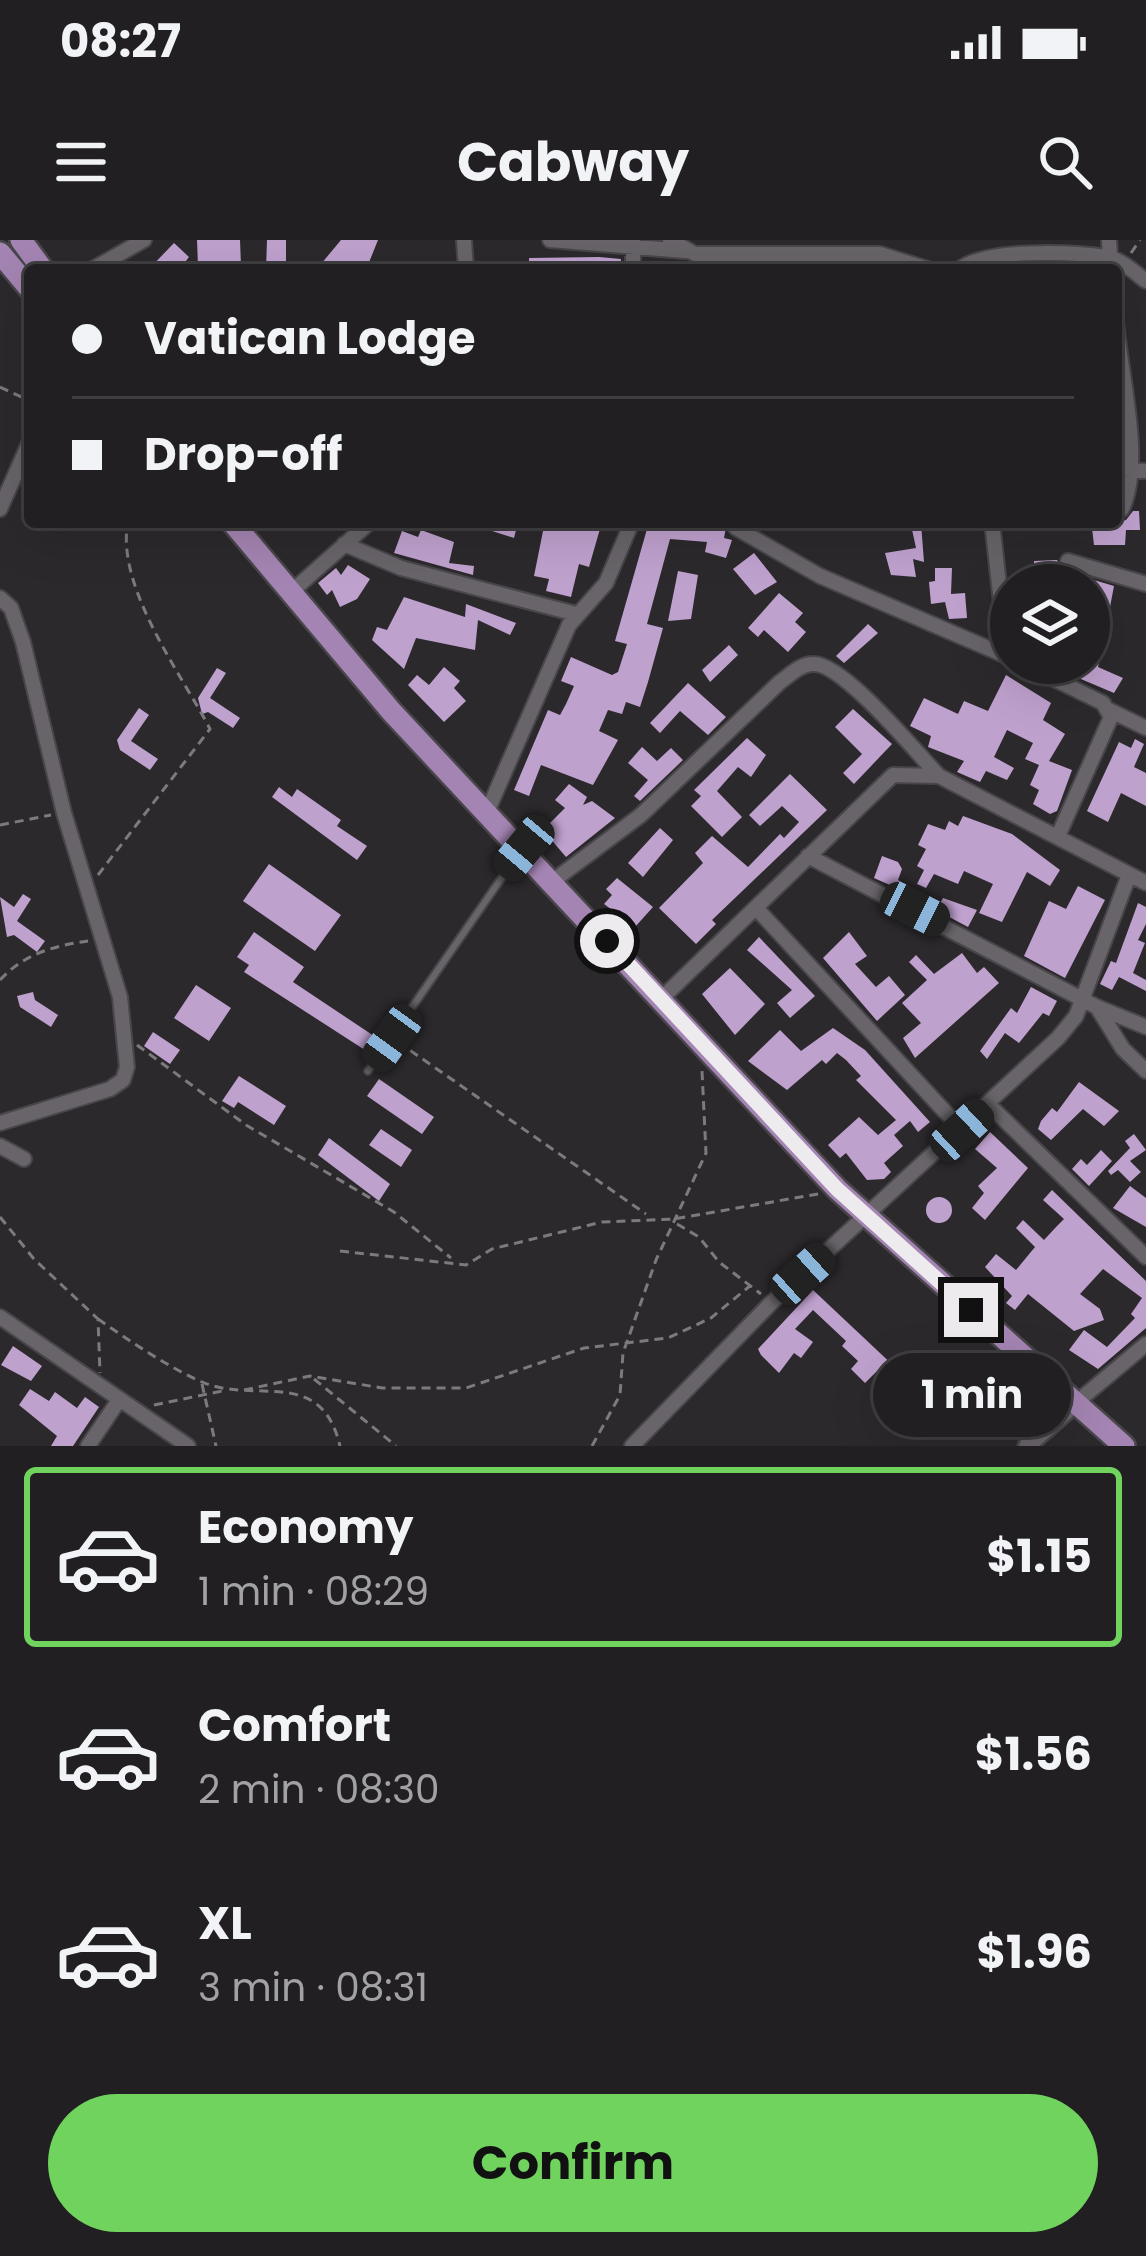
<!DOCTYPE html>
<meta charset="utf-8">
<style>
body{margin:0;font-family:Poppins,sans-serif;background:#2d2c2f;color:#f1f3f6;height:100vh;display:flex;flex-direction:column;font-size:45px;white-space:nowrap}
*{box-sizing:border-box;margin:0}
p{font-size:39px;color:#a2a2a5}
.icon{flex:none;width:66px;height:66px;fill:none;stroke:currentColor;stroke-width:2;stroke-linecap:round;stroke-linejoin:round}
.map{position:relative;height:1206px;overflow:hidden}
.panel{display:flex;flex-direction:column;background:#211f22;flex:1}
.panel>*{flex:none}
.guide{position:absolute;left:24px;top:24px;width:1098px;height:264px;border-radius:12px;box-shadow:0 12px 48px #0002,0 0 0 3px #3e3d40;display:grid;align-content:center;height:264px;padding:0 48px;background:#211f22}
.buttons{position:absolute;left:990px;top:324px;display:grid;gap:24px}
.buttons a{display:grid;place-items:center;width:120px;height:120px;border-radius:50%;background:#211f22;box-shadow:0 12px 48px #0002,0 0 0 3px #3e3d40;font-size:60px}
.end{position:absolute;width:54px;height:54px;margin:-27px;border:15px solid #edebee;background:#111;box-shadow:0 0 0 6px #111}
.from{border-radius:50%}
.bubble{position:absolute;height:84px;border-radius:42px;background:#211f22;box-shadow:0 12px 48px #0002,0 0 0 3px #3e3d40;font-size:39px;font-weight:700;line-height:84px;text-align:center}
.car{position:absolute;width:36px;height:72px;margin:-36px -18px;border-radius:15px;box-shadow:0 0 9px 3px #0007;background:linear-gradient(#222 24%,#8ab4d8 0 40%,#222 0 76%,#8ab4d8 0 86%,#222 0)}
.guide b{display:flex;align-items:center;gap:42px;height:114px;font-size:45px}
.guide b+b{border-top:3px solid #3e3d40}
.guide i{width:30px;height:30px;background:#f1f3f6}
ul{padding:21px 0 0;list-style:none}
li{display:flex;align-items:center;gap:36px;height:180px;margin:0 24px 18px;padding:0 24px;border:6px solid transparent;border-radius:12px}
li div{flex:1}
li b{display:block;font-size:45px}
li em{font-style:normal;font-weight:700}
li.current{border-color:#70d35e}
li>.icon{width:108px;height:108px;stroke-width:1.5}
.primary-button{display:flex;gap:24px;margin-top:auto;padding:24px 48px}
.primary-button a{flex:1;height:138px;border-radius:72px;background:#70d35e;color:#111;font-size:48px;font-weight:700;line-height:138px;text-align:center}
.status{display:flex;justify-content:space-between;align-items:center;height:84px;padding:0 60px;background:#211f22;direction:ltr}
.status svg{height:33px;fill:currentColor}
header{display:flex;justify-content:space-between;align-items:center;height:156px;padding:0 48px;background:#211f22;font-size:54px;font-weight:700}
.map>svg:first-child{display:block}
.building{fill:#bfa1ce}
.lines{fill:none;stroke-linecap:round;stroke-linejoin:round}
.service-casing{stroke:#48464a;stroke-width:10}
.minor-casing{stroke:#48464a;stroke-width:18}
.tertiary-casing{stroke:#48464a;stroke-width:21}
.trunk-casing{stroke:#48464a;stroke-width:26}
.path{stroke:#7c7a7d;stroke-width:3;stroke-dasharray:9 6;stroke-linecap:butt}
.service{stroke:#686469;stroke-width:6}
.minor{stroke:#686469;stroke-width:14}
.tertiary{stroke:#686469;stroke-width:16}
.trunk{stroke:#a484b2;stroke-width:21}
.route{stroke:#edebee;stroke-width:15}
</style>
<div class="status"><b>08:27</b><svg viewBox="0 0 49 12"><path d="M0 12V9h3v3zM5 12V6h3v6zM10 12V3h3v9zM15 12V0h3v12zM26 1h20v11H26zM47 4h2v5h-2z"/></svg></div>
<header><svg class="icon" aria-label="menu" viewBox="0 0 24 24"><path d="M4 6h16M4 12h16M4 18h16"/></svg>Cabway<svg class="icon" aria-label="search" viewBox="0 0 24 24"><circle cx="10" cy="10" r="6"/><path d="M15 15l6 6"/></svg></header>
<div class="map">
<svg width="1146" height="1206" viewBox="0 0 1146 1206">
<rect width="100%" height="100%" fill="#2c292d"/>
<path class="building" d="M 197,0 L 240,0 L 241,26 L 198,26 Z
M 267,0 L 286,0 L 286,30 L 266,30 Z
M 341,0 L 378,0 L 366,30 L 316,30 Z
M 174,3 L 189,17 L 179,30 L 148,30 Z
M 599,17 L 621,19 L 620,30 L 529,30 L 529,18 Z
M 1133,271 L 1139,271 L 1140,290 L 1126,290 L 1125,305 L 1094,305 L 1092,288 L 1126,280 Z
M 464,282 L 518,282 L 514,298 Z
M 551,282 L 602,282 L 589,327 L 579,324 L 571,357 L 546,351 L 549,339 L 534,336 L 544,286 Z
M 649,282 L 727,282 L 724,298 L 732,300 L 726,318 L 705,312 L 707,302 L 670,299 L 647,384 L 663,388 L 648,442 L 640,467 L 626,462 L 622,474 L 608,470 L 599,491 L 618,500 L 593,545 L 541,525 L 529,556 L 514,550 L 548,470 L 560,475 L 566,464 L 574,446 L 561,441 L 571,417 L 612,435 L 618,432 L 627,404 L 615,401 Z
M 921,283 L 924,322 L 913,319 L 916,337 L 891,335 L 885,313 L 916,308 L 911,285 Z
M 421,290 L 454,302 L 449,323 L 474,326 L 473,335 L 394,313 L 402,291 L 418,297 Z
M 754,313 L 777,342 L 755,355 L 733,329 Z
M 1057,320 L 1064,331 L 1114,346 L 1106,388 L 1089,385 L 1089,345 L 1034,345 L 1034,321 Z
M 348,325 L 370,339 L 357,359 L 340,367 L 332,350 L 327,355 L 318,343 L 336,328 L 341,335 Z
M 935,328 L 952,328 L 951,354 L 965,353 L 967,378 L 949,379 L 945,362 L 931,364 L 929,342 L 935,341 Z
M 678,331 L 698,335 L 691,379 L 668,381 Z
M 779,353 L 803,373 L 795,382 L 806,392 L 788,412 L 764,390 L 758,397 L 748,388 Z
M 404,357 L 465,377 L 466,364 L 516,383 L 510,395 L 478,380 L 475,410 L 416,398 L 404,429 L 372,400 L 377,387 L 387,390 Z
M 868,384 L 878,393 L 844,423 L 836,416 Z
M 1089,398 L 1103,405 L 1098,427 L 1123,438 L 1114,453 L 1069,434 L 1074,423 L 1089,423 Z
M 729,405 L 738,415 L 710,442 L 702,430 Z
M 444,427 L 460,441 L 454,448 L 466,461 L 444,482 L 408,445 L 417,435 L 429,445 Z
M 217,428 L 226,433 L 210,458 L 240,478 L 233,488 L 208,472 L 202,474 L 198,458 Z
M 1006,435 L 1051,463 L 1043,480 L 1065,494 L 1049,521 L 1072,530 L 1057,571 L 1050,574 L 1033,564 L 1039,550 L 1030,545 L 1039,525 L 1025,519 L 1033,503 L 1007,490 L 994,517 L 1014,528 L 1007,540 L 986,531 L 980,542 L 957,532 L 964,521 L 928,507 L 931,496 L 910,486 L 924,458 L 958,474 L 964,461 L 988,471 Z
M 688,443 L 726,477 L 708,495 L 680,471 L 660,493 L 650,483 Z
M 139,468 L 149,475 L 131,501 L 158,519 L 150,530 L 120,510 L 117,500 Z
M 853,469 L 892,504 L 854,544 L 843,533 L 862,514 L 835,487 Z
M 747,498 L 766,515 L 751,537 L 738,527 L 717,551 L 742,577 L 722,597 L 691,566 L 701,556 L 694,550 Z
M 1135,499 L 1144,504 L 1134,527 L 1146,533 L 1146,566 L 1121,553 L 1108,582 L 1087,571 L 1119,502 L 1131,508 Z
M 642,507 L 657,521 L 671,508 L 683,520 L 640,561 L 634,556 L 648,540 L 628,523 Z
M 790,534 L 827,570 L 712,680 L 716,684 L 696,704 L 659,668 L 703,623 L 695,613 L 712,596 L 748,627 L 780,594 L 784,598 L 799,582 L 782,566 L 760,586 L 749,575 Z
M 569,544 L 587,557 L 583,565 L 592,561 L 615,578 L 566,617 L 543,590 L 565,568 L 555,560 Z
M 279,547 L 292,557 L 297,549 L 341,580 L 337,586 L 367,606 L 357,620 L 272,557 Z
M 963,576 L 1012,594 L 1060,630 L 1050,646 L 1027,632 L 1002,682 L 979,673 L 993,644 L 964,631 L 958,644 L 934,634 L 926,648 L 917,644 L 924,630 L 917,626 L 926,609 L 918,605 L 928,584 L 945,590 L 949,581 L 958,586 Z
M 660,588 L 673,600 L 643,637 L 628,623 Z
M 882,616 L 898,622 L 902,629 L 898,640 L 923,655 L 921,659 L 874,638 Z
M 269,624 L 341,675 L 315,711 L 243,661 Z
M 617,638 L 653,667 L 635,687 L 604,664 L 612,655 L 606,649 Z
M 1078,646 L 1105,660 L 1065,738 L 1024,716 L 1049,661 L 1066,669 Z
M 23,654 L 31,659 L 17,681 L 45,701 L 37,712 L 14,695 L 7,697 L 0,657 L 14,667 Z
M 943,658 L 977,670 L 968,687 L 936,670 Z
M 1138,663 L 1146,667 L 1146,684 L 1138,700 L 1145,703 L 1133,733 L 1146,740 L 1146,751 L 1119,737 L 1112,750 L 1100,744 L 1111,721 L 1116,723 Z
M 254,692 L 304,727 L 293,742 L 377,798 L 368,812 L 244,732 L 249,725 L 237,717 Z
M 849,692 L 867,716 L 855,724 L 876,747 L 889,736 L 905,755 L 877,781 L 823,718 Z
M 759,697 L 815,756 L 790,778 L 777,763 L 792,750 L 747,710 Z
M 962,713 L 977,733 L 984,727 L 999,743 L 915,818 L 903,798 L 921,783 L 902,763 L 927,740 L 909,722 L 916,715 L 934,734 Z
M 730,728 L 765,764 L 735,795 L 702,754 Z
M 196,745 L 231,768 L 209,801 L 174,778 Z
M 1031,747 L 1057,761 L 1049,776 L 1043,773 L 1019,803 L 1005,793 L 987,819 L 980,811 L 1011,768 L 1017,773 Z
M 33,752 L 35,760 L 58,775 L 51,787 L 20,767 L 17,756 Z
M 833,788 L 865,810 L 930,882 L 918,892 L 910,881 L 894,895 L 903,906 L 884,923 L 891,932 L 884,939 L 867,940 L 846,913 L 840,918 L 828,905 L 859,877 L 878,895 L 896,880 L 856,840 L 861,836 L 846,820 L 837,813 L 826,824 L 822,820 L 787,850 L 748,821 L 780,790 L 801,811 Z
M 153,792 L 180,810 L 170,824 L 144,806 Z
M 239,836 L 286,866 L 274,885 L 238,862 L 234,868 L 222,861 Z
M 379,839 L 434,877 L 422,894 L 367,856 Z
M 1079,842 L 1119,871 L 1104,886 L 1083,869 L 1051,900 L 1038,889 L 1041,881 L 1052,868 L 1057,872 Z
M 381,889 L 412,910 L 401,927 L 369,905 Z
M 990,892 L 1028,928 L 985,980 L 972,968 L 984,953 L 978,946 L 997,928 L 975,909 Z
M 1134,894 L 1146,910 L 1130,921 L 1141,932 L 1130,942 L 1118,930 L 1111,935 L 1108,931 L 1130,908 L 1125,901 Z
M 329,898 L 390,944 L 379,961 L 318,915 Z
M 1101,910 L 1112,921 L 1089,946 L 1072,929 L 1081,919 L 1087,925 Z
M 1130,946 L 1146,958 L 1146,987 L 1113,968 Z
M 1052,950 L 1146,1041 L 1146,1088 L 1098,1129 L 1069,1110 L 1084,1090 L 1107,1107 L 1135,1078 L 1131,1074 L 1142,1058 L 1103,1029 L 1080,1054 L 1100,1069 L 1104,1080 L 1074,1091 L 1028,1054 L 1015,1070 L 1006,1063 L 1012,1056 L 985,1027 L 996,1014 L 1016,1030 L 1035,1007 L 1016,988 L 1023,980 L 1044,1000 L 1057,986 L 1064,979 L 1043,960 Z
M926 970a13 13 0 1 1 26 0a13 13 0 1 1-26 0Z
M 813,1050 L 897,1129 L 888,1139 L 878,1130 L 865,1143 L 851,1129 L 858,1121 L 842,1106 L 846,1101 L 813,1070 L 795,1089 L 813,1102 L 801,1118 L 794,1113 L 779,1133 L 761,1115 L 758,1109 Z
M 13,1106 L 42,1126 L 31,1141 L 1,1125 Z
M 30,1149 L 49,1161 L 55,1152 L 77,1168 L 85,1157 L 99,1167 L 73,1206 L 51,1206 L 57,1196 L 19,1165 Z"/>
<g class="lines">
<g class="service-casing">
<path id="service" d="M 368,831 L 516,617"/>
</g>
<g class="minor-casing">
<path id="minor" d="M 464,0 L 466,30
M 550,0 L 685,11
M 670,0 L 695,14 L 880,14 L 931,30
M 1109,0 L 1111,30
M 91,30 L 144,0
M 633,30 L 633,0
M 959,30 C 983,8 1073,12 1106,17 C 1121,19 1134,32 1146,41
M 1116,81 C 1120,133 1144,221 1122,269
M 1116,229 L 1146,231
M 0,269 L 30,201
M 992,282 L 1007,416
M 736,288 L 820,336 L 1011,418
M 344,304 L 401,328 L 576,374
M 1068,321 L 1146,344
M 290,353 L 370,282
M 0,358 L 11,368 L 23,402 L 64,573 L 120,757 L 127,827 L 123,840 L 110,849 L 0,883
M 1021,423 L 1103,463 L 1111,477 L 1058,596
M 1109,470 L 1146,488
M 487,572 L 569,385 L 606,343 L 632,282
M 808,616 L 1097,767 L 1146,787
M 553,641 L 641,575 L 780,442 C 790,435 800,424 813,424 C 842,422 916,512 938,535
M 757,669 L 962,890
M 660,760 L 893,535 L 939,536 L 1146,643
M 1097,767 L 1123,809 L 1146,831
M 989,865 L 1146,1017
M 0,906 L 24,919
M 0,1077 L 188,1206
M 1077,1162 L 1146,1104
M 88,1206 L 119,1160
M 632,1206 L 771,1063 L 1058,798 L 1076,776 L 1129,635"/>
</g>
<g class="tertiary-casing">
<path id="tertiary" d="M 1027,1206 L 1077,1162"/>
</g>
<g class="trunk-casing">
<path id="trunk" d="M 21,0 L 43,30
M 0,13 L 30,49
M 232,282 L 391,471 L 837,949 L 1124,1206"/>
</g>
<path class="path" d="M 1131,13 L 1140,0
M 0,147 L 30,161
M 0,585 L 51,575
M 98,635 L 210,489 C 182,435 115,346 128,282
M 0,740 C 24,714 53,706 88,701
M 398,802 L 646,974
M 137,805 L 246,885 L 394,972 L 451,1018
M 0,977 L 34,1019 L 98,1079 L 100,1133
M 677,984 L 699,997 L 719,1022 L 761,1054
M 340,1011 L 466,1025 L 492,1009 L 602,982 L 674,979 L 818,954
M 98,1079 C 130,1101 166,1126 202,1142 C 255,1165 321,1125 340,1206
M 314,1139 L 396,1206
M 202,1144 L 216,1206
M 244,1150 L 310,1136 L 382,1148 L 466,1148 L 584,1108 L 668,1098 L 711,1078 L 751,1045
M 154,1165 L 227,1150
M 592,1206 L 620,1155 L 623,1113 L 656,1020 L 706,913 L 702,831"/>
<use href="#service" class="service"/>
<use href="#minor" class="minor"/>
<use href="#tertiary" class="tertiary"/>
<use href="#trunk" class="trunk"/>
</g>
<g class="lines">
<path class="route" d="M 607,701 L 837,949 L 971,1070"/>
</g>
</svg>
<div class="buttons">
<a><svg class="icon" aria-label="layers" viewBox="0 0 24 24"><path d="M12 4l9 5-9 5-9-5zM3 14l9 5 9-5"/></svg></a>
</div>
<i class="end from" style="left:607px;top:701px"></i>
<i class="end" style="left:971px;top:1070px"></i>
<div class="bubble" style="left:873px;top:1113px;width:198px">1 min</div>
<i class="car" style="left:524px;top:608px;rotate:220deg"></i>
<i class="car" style="left:915px;top:669px;rotate:117deg"></i>
<i class="car" style="left:392px;top:798px;rotate:216deg"></i>
<i class="car" style="left:962px;top:890px;rotate:47deg"></i>
<i class="car" style="left:803px;top:1034px;rotate:48deg"></i>
<div class="guide">
<b><i class="from"></i>Vatican Lodge</b>
<b><i></i>Drop-off</b>
</div>
</div>
<section class="panel">
<ul>
<li class="current"><svg class="icon" aria-label="car" viewBox="0 0 24 24"><path d="M5 17H2v-5l4-1 3-4h7l3 4 3 1v5h-3M9 17h6M6 11h13"/><circle cx="7" cy="17" r="2"/><circle cx="17" cy="17" r="2"/></svg><div><b>Economy</b><p>1 min · 08:29</p></div><em>$1.15</em></li>
<li><svg class="icon" aria-label="car" viewBox="0 0 24 24"><path d="M5 17H2v-5l4-1 3-4h7l3 4 3 1v5h-3M9 17h6M6 11h13"/><circle cx="7" cy="17" r="2"/><circle cx="17" cy="17" r="2"/></svg><div><b>Comfort</b><p>2 min · 08:30</p></div><em>$1.56</em></li>
<li><svg class="icon" aria-label="car" viewBox="0 0 24 24"><path d="M5 17H2v-5l4-1 3-4h7l3 4 3 1v5h-3M9 17h6M6 11h13"/><circle cx="7" cy="17" r="2"/><circle cx="17" cy="17" r="2"/></svg><div><b>XL</b><p>3 min · 08:31</p></div><em>$1.96</em></li>
</ul>
<div class="primary-button"><a>Confirm</a></div>
</section>
